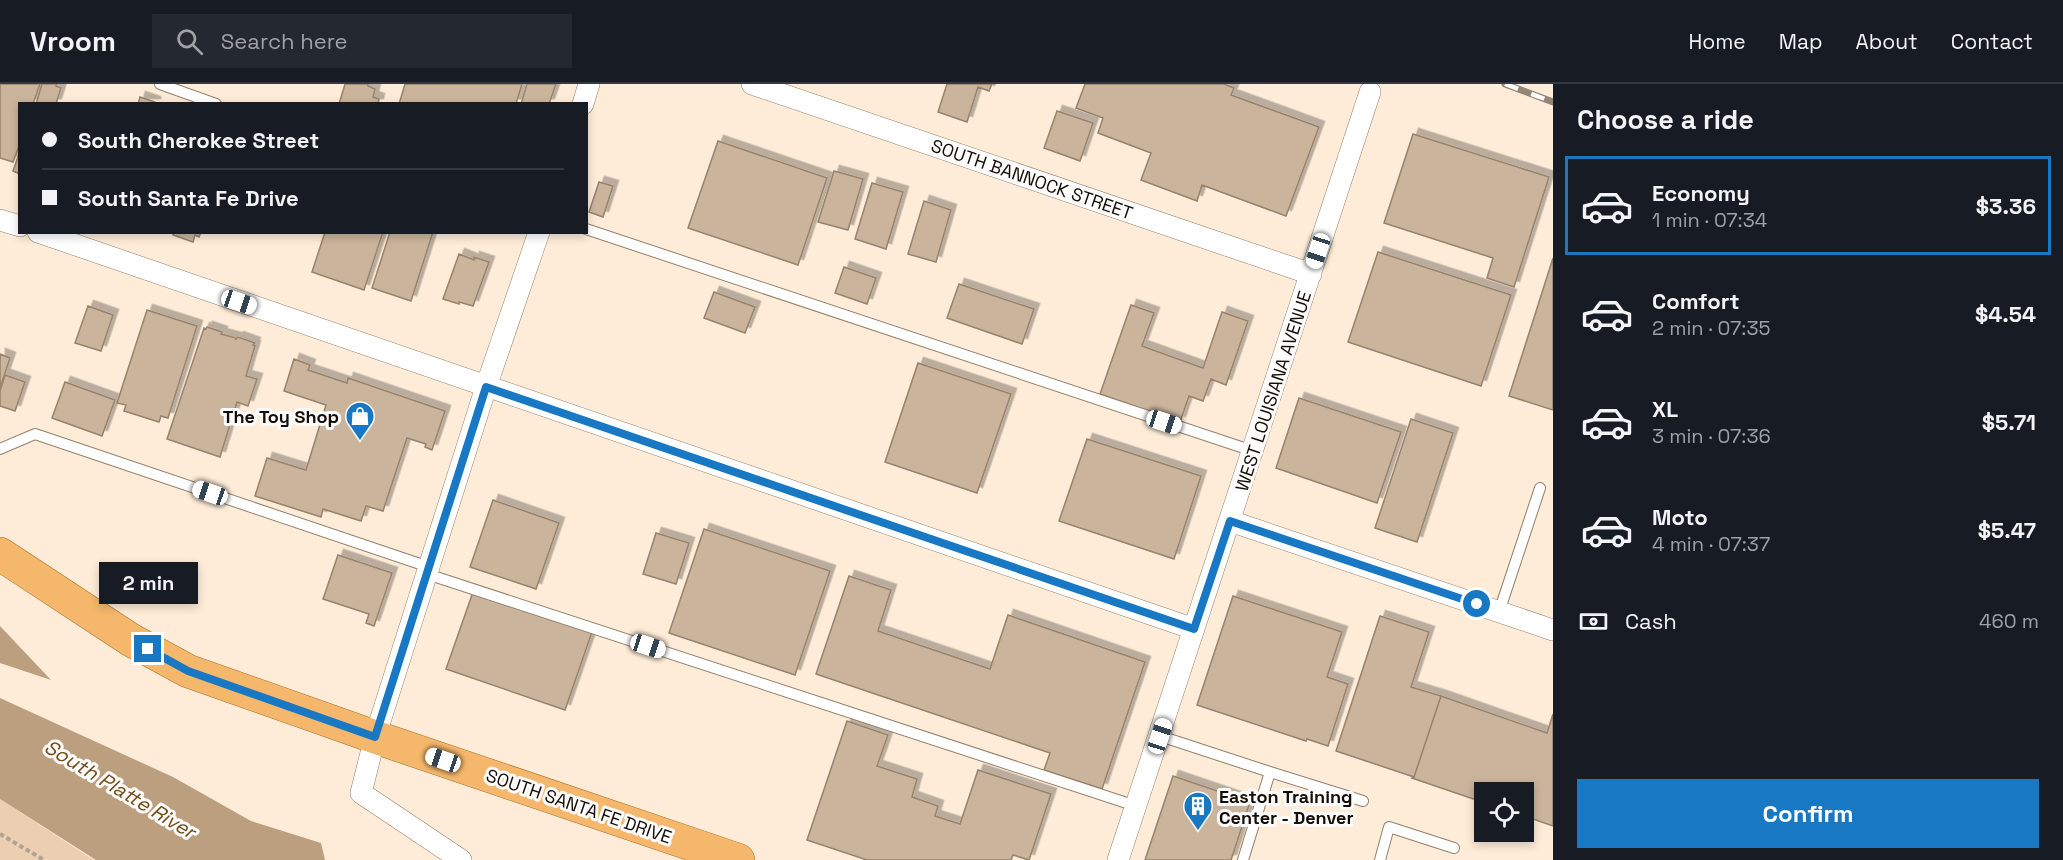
<!DOCTYPE html>
<meta charset="utf-8">
<style>
body{margin:0;font-family:"Space Grotesk",sans-serif;background:#242831;color:#f1f3f6;height:100vh;display:flex;flex-direction:column;font-size:22px;white-space:nowrap}
*{box-sizing:border-box;margin:0}
p{font-size:20px;color:#9ea1a6}
.icon{flex:none;width:33px;height:33px;fill:none;stroke:currentColor;stroke-width:2;stroke-linecap:round;stroke-linejoin:round}
.map{position:relative;flex:1;overflow:hidden}
.sheet{display:flex;flex-direction:column;background:#171b24;width:510px}
.sheet>*{flex:none}
.hud{position:absolute;left:18px;top:18px;width:570px;height:132px;border-radius:0px;box-shadow:0 3px 9px #0003;display:grid;align-content:center;height:132px;padding:0 24px;background:#171b24}
.fabs{position:absolute;left:1474px;top:698px;display:grid;gap:12px}
.fabs a{display:grid;place-items:center;width:60px;height:60px;border-radius:0px;background:#171b24;box-shadow:0 3px 9px #0003;font-size:30px}
.end{position:absolute;width:27px;height:27px;margin:-14px;border:8px solid #1878c4;background:#fff;box-shadow:0 0 0 3px #fff}
.from{border-radius:50%}
.bubble{position:absolute;height:42px;border-radius:0px;background:#171b24;box-shadow:0 3px 9px #0003;font-size:20px;font-weight:700;line-height:42px;text-align:center}
.car{position:absolute;width:18px;height:36px;margin:-18px -9px;border-radius:8px;box-shadow:0 0 4px 2px #0007;background:linear-gradient(#fff 24%,#345 0 40%,#fff 0 76%,#345 0 86%,#fff 0)}
.hud b{display:flex;align-items:center;gap:21px;height:57px;font-size:22px}
.hud b+b{border-top:2px solid #363941}
.hud i{width:15px;height:15px;background:#f1f3f6}
ul{padding:0;list-style:none}
li{display:flex;align-items:center;gap:18px;height:99px;margin:0 12px 9px;padding:0 12px;border:3px solid transparent;border-radius:0px}
li div{flex:1}
li b{display:block;font-size:22px}
li em{font-style:normal;font-weight:700}
li.active{border-color:#1878c4}
li>.icon{width:54px;height:54px;stroke-width:1.5}
h2{padding:0 24px;font-size:27px;line-height:72px}
.pay{display:flex;align-items:center;gap:15px;height:66px;padding:0 24px;font-size:22px}
.pay p{margin-inline-start:auto}
.primary-button{display:flex;gap:12px;margin-top:auto;padding:12px 24px}
.primary-button a{flex:1;height:69px;border-radius:0px;background:#1878c4;color:#fff;font-size:24px;font-weight:700;line-height:69px;text-align:center}
header{display:flex;align-items:center;gap:36px;box-sizing:border-box;height:84px;padding:0 30px;background:#171b24;border-bottom:2px solid #363941}
header strong{font-size:28px}
nav{display:flex;gap:33px;margin-inline-start:auto;font-size:21px}
.search{width:420px;height:54px;background:#242831;display:flex;align-items:center;gap:15px;box-sizing:border-box;padding:0 21px;border-radius:0px;color:#9ea1a6;font-size:22px}
main{display:flex;flex:1;min-height:0}
.map>svg:first-child{display:block}
.green{fill:#eccfb1}
.water{fill:#bc9f7f}
.building{fill:#cab49c;stroke:#97826c;stroke-width:1.5;filter:url(#shadow)}
.lines{fill:none;stroke-linecap:round;stroke-linejoin:round}
.service-casing{stroke:#95806a;stroke-width:12}
.minor-casing{stroke:#95806a;stroke-width:22}
.trunk-casing{stroke:#a4702f;stroke-width:34}
.path{stroke:#b1a393;stroke-width:4;stroke-dasharray:4.5 3;stroke-linecap:butt}
.service{stroke:#fff;stroke-width:10}
.minor{stroke:#fff;stroke-width:21}
.trunk{stroke:#f4b76b;stroke-width:33}
.rail-casing{stroke:#938677;stroke-width:7}
.rail{stroke:#fcfcfc;stroke-width:4.5;stroke-dasharray:14;stroke-linecap:butt}
.route{stroke:#1878c4;stroke-width:8}
.labels{text-anchor:middle;dominant-baseline:central;stroke-width:6;stroke-linejoin:round;paint-order:stroke}
.street-label{font-size:18px;fill:#150d05;stroke:#fcfcfc}
.poi-label{font-size:18px;font-weight:bold;fill:#150d05;stroke:#fcfcfc;text-anchor:end}
.water-label{font-size:20px;font-style:italic;fill:#754c17;stroke:#fcfcfc}
</style>
<header>
<strong>Vroom</strong>
<div class="search"><svg class="icon" aria-label="search" viewBox="0 0 24 24"><circle cx="10" cy="10" r="6"/><path d="M15 15l6 6"/></svg>Search here</div>
<nav><a>Home</a><a>Map</a><a>About</a><a>Contact</a></nav>
</header>
<main>
<div class="map">
<svg width="1553" height="776" viewBox="0 0 1553 776">
<defs>
<filter id="shadow"><feDropShadow dx="5.5" dy="-5.5" stdDeviation="0" flood-color="#0004"/></filter>
</defs>
<rect width="100%" height="100%" fill="#feecd8"/>
<path class="green" d="M 0,715 L 89,773 L 96,776 L 0,776 Z"/>
<path class="water" d="M 0,542 L 51,596 L 0,579 Z
M 0,614 L 173,693 L 251,737 L 321,759 L 325,776 L 96,776 L 0,715 Z"/>
<path class="building" d="M 0,0 L 40,0 L 33,20 L 20,20 L 20,59 L 13,78 L 0,74 Z
M 42,0 L 57,0 L 56,2 L 61,4 L 56,20 L 36,20 Z
M 345,0 L 368,0 L 368,2 L 375,5 L 373,13 L 379,15 L 378,20 L 339,20 Z
M 405,0 L 522,0 L 516,20 L 399,20 Z
M 527,0 L 556,0 L 549,20 L 521,20 Z
M 947,0 L 992,0 L 989,7 L 978,3 L 967,38 L 938,28 Z
M 1085,0 L 1224,0 L 1234,4 L 1231,11 L 1319,43 L 1286,132 L 1202,101 L 1197,117 L 1141,96 L 1151,69 L 1098,49 L 1103,34 L 1076,24 Z
M 140,13 L 155,18 L 155,20 L 138,20 Z
M 1057,27 L 1093,39 L 1080,77 L 1044,64 Z
M 1413,50 L 1549,93 L 1514,203 L 1487,194 L 1493,174 L 1384,139 Z
M 718,57 L 827,94 L 798,181 L 688,144 Z
M 20,67 L 20,90 L 13,87 Z
M 834,87 L 863,95 L 848,146 L 818,138 Z
M 599,98 L 613,102 L 603,133 L 589,128 Z
M 872,99 L 903,108 L 886,165 L 855,155 Z
M 924,117 L 951,126 L 936,178 L 908,170 Z
M 173,148 L 201,148 L 199,153 L 195,151 L 193,158 L 173,151 Z
M 325,148 L 383,148 L 364,206 L 312,188 Z
M 390,148 L 433,148 L 411,217 L 372,204 Z
M 1378,168 L 1511,211 L 1481,302 L 1348,258 Z
M 459,170 L 474,176 L 474,173 L 489,178 L 473,222 L 459,218 L 459,220 L 443,215 Z
M 1553,174 L 1553,326 L 1509,312 Z
M 844,183 L 876,194 L 867,220 L 835,209 Z
M 959,200 L 1034,225 L 1022,260 L 947,234 Z
M 714,208 L 755,223 L 745,249 L 704,234 Z
M 1131,221 L 1154,229 L 1142,262 L 1203,284 L 1222,228 L 1248,237 L 1226,301 L 1211,295 L 1203,317 L 1189,312 L 1180,338 L 1100,310 Z
M 88,222 L 113,231 L 101,267 L 75,259 Z
M 147,226 L 197,242 L 168,334 L 161,332 L 159,338 L 124,327 L 126,321 L 117,319 Z
M 207,243 L 222,248 L 221,250 L 236,254 L 236,255 L 238,253 L 255,259 L 253,261 L 255,262 L 246,292 L 257,295 L 248,322 L 237,318 L 220,373 L 167,355 L 204,244 L 206,245 Z
M 0,270 L 10,274 L 0,304 Z
M 294,275 L 310,281 L 308,286 L 347,299 L 348,294 L 445,327 L 432,366 L 425,363 L 426,360 L 407,354 L 383,427 L 366,422 L 361,437 L 323,425 L 321,433 L 255,412 L 267,374 L 306,386 L 326,321 L 284,307 Z
M 918,279 L 1011,310 L 977,409 L 885,378 Z
M 5,291 L 25,298 L 15,327 L 0,322 L 0,307 Z
M 65,298 L 115,316 L 102,352 L 52,334 Z
M 1299,314 L 1401,348 L 1377,419 L 1276,384 Z
M 1411,335 L 1453,349 L 1417,458 L 1375,444 Z
M 1087,355 L 1201,392 L 1174,475 L 1059,437 Z
M 493,416 L 559,439 L 536,505 L 470,483 Z
M 704,445 L 830,487 L 795,591 L 669,549 Z
M 656,449 L 689,459 L 676,500 L 643,490 Z
M 338,471 L 392,489 L 374,542 L 366,539 L 369,530 L 323,515 Z
M 849,492 L 891,506 L 878,547 L 990,585 L 1008,531 L 1145,578 L 1102,705 L 1044,686 L 1050,669 L 816,590 Z
M 473,508 L 592,548 L 565,626 L 446,585 Z
M 1233,512 L 1342,548 L 1327,593 L 1348,600 L 1328,662 L 1307,655 L 1306,657 L 1197,621 Z
M 1380,532 L 1429,548 L 1411,603 L 1441,612 L 1414,693 L 1336,667 Z
M 1441,612 L 1547,649 L 1553,630 L 1553,742 L 1524,732 L 1524,708 L 1485,708 L 1485,719 L 1412,694 L 1414,693 Z
M 847,637 L 888,651 L 877,682 L 917,695 L 912,713 L 938,722 L 935,732 L 960,740 L 978,686 L 1051,710 L 1029,776 L 1013,771 L 1011,776 L 867,776 L 807,756 Z
M 1173,692 L 1250,718 L 1231,776 L 1145,776 Z"/>
<g class="lines">
<g class="service-casing">
<path id="service" d="M 160,0 L 216,20
M 586,145 L 1253,367
M 0,365 L 35,350 L 429,483
M 427,490 L 1136,722
M 1499,528 L 1540,404
M 1160,652 L 1270,688
M 1243,776 L 1270,688 L 1363,717
M 1380,776 L 1389,743 L 1454,764"/>
</g>
<g class="minor-casing">
<path id="minor" d="M 752,0 L 1311,190
M 583,20 L 589,0
M 0,136 L 20,142
M 38,148 L 1194,545
M 1230,437 L 1553,546
M 461,776 L 361,709 L 375,653 L 486,303 L 539,148
M 1118,776 L 1370,8"/>
</g>
<g class="trunk-casing">
<path id="trunk" d="M 0,470 L 131,556 L 188,587 L 375,653 L 738,776"/>
</g>
<path class="path" d="M 0,750 L 44,776"/>
<use href="#service" class="service"/>
<use href="#minor" class="minor"/>
<use href="#trunk" class="trunk"/>
<g class="rail-casing">
<path id="rail" d="M 1505,0 L 1553,18"/>
</g>
<use href="#rail" class="rail"/>
</g>
<g class="lines">
<path class="route" d="M 148,565 L 188,587 L 375,653 L 486,303 L 1194,545 L 1230,437 L 1477,520"/>
</g>
<defs>
<g id="shop-pin" transform="scale(1.5)"><path d="M0 17L-7.5 6A9.5 9.5 0 1 1 7.5 6Z" fill="#1878c4" stroke="#fcfcfc"/><path d="M-5-2.5h2.3a2.7 3.5 0 0 1 5.4 0H5L5.5 6h-11ZM-1.5-2.5h3a1.5 2.3 0 0 0-3 0Z" fill="#fff"/></g>
<g id="building-pin" transform="scale(1.5)"><path d="M0 17L-7.5 6A9.5 9.5 0 1 1 7.5 6Z" fill="#1878c4" stroke="#fcfcfc"/><path d="M-4-6H4V6H1V3H-1V6H-4ZM-2.5-4.3h1.7v1.8h-1.7ZM.8-4.3h1.7v1.8H.8ZM-2.5-1h1.7V.8h-1.7ZM.8-1h1.7V.8H.8Z" fill="#fff"/></g>
</defs>
<g fill-rule="evenodd">
<use href="#shop-pin" x="360" y="332"/>
<use href="#building-pin" x="1198" y="722"/>
</g>
<g class="labels">
<g class="street-label">
<text transform="translate(1032 95) rotate(19)">SOUTH BANNOCK STREET</text>
<text transform="translate(1273 307) rotate(-72)">WEST LOUISIANA AVENUE</text>
<text transform="translate(579 722) rotate(19)">SOUTH SANTA FE DRIVE</text>
</g>
<g class="poi-label">
<text x="339" y="332">The Toy Shop</text>
<text x="1219" y="712" text-anchor="start">Easton Training<tspan x="1219" dy="21">Center - Denver</tspan></text>
</g>
<g class="water-label">
<text transform="translate(120 705) rotate(31)">South Platte River</text>
</g>
</g>
</svg>
<div class="fabs">
<a><svg class="icon" aria-label="locate" viewBox="0 0 24 24"><circle cx="12" cy="12" r="6"/><path d="M12 2v4M12 18v4M2 12h4M18 12h4"/></svg></a>
</div>
<i class="end from" style="left:1477px;top:520px"></i>
<i class="end" style="left:148px;top:565px"></i>
<div class="bubble" style="left:99px;top:478px;width:99px">2 min</div>
<i class="car" style="left:1318px;top:167px;rotate:198deg"></i>
<i class="car" style="left:239px;top:218px;rotate:109deg"></i>
<i class="car" style="left:1164px;top:338px;rotate:108deg"></i>
<i class="car" style="left:210px;top:409px;rotate:289deg"></i>
<i class="car" style="left:648px;top:562px;rotate:108deg"></i>
<i class="car" style="left:1160px;top:652px;rotate:18deg"></i>
<i class="car" style="left:443px;top:676px;rotate:289deg"></i>
<div class="hud">
<b><i class="from"></i>South Cherokee Street</b>
<b><i></i>South Santa Fe Drive</b>
</div>
</div>
<section class="sheet">
<h2>Choose a ride</h2>
<ul>
<li class="active"><svg class="icon" aria-label="car" viewBox="0 0 24 24"><path d="M5 17H2v-5l4-1 3-4h7l3 4 3 1v5h-3M9 17h6M6 11h13"/><circle cx="7" cy="17" r="2"/><circle cx="17" cy="17" r="2"/></svg><div><b>Economy</b><p>1 min · 07:34</p></div><em>$3.36</em></li>
<li><svg class="icon" aria-label="car" viewBox="0 0 24 24"><path d="M5 17H2v-5l4-1 3-4h7l3 4 3 1v5h-3M9 17h6M6 11h13"/><circle cx="7" cy="17" r="2"/><circle cx="17" cy="17" r="2"/></svg><div><b>Comfort</b><p>2 min · 07:35</p></div><em>$4.54</em></li>
<li><svg class="icon" aria-label="car" viewBox="0 0 24 24"><path d="M5 17H2v-5l4-1 3-4h7l3 4 3 1v5h-3M9 17h6M6 11h13"/><circle cx="7" cy="17" r="2"/><circle cx="17" cy="17" r="2"/></svg><div><b>XL</b><p>3 min · 07:36</p></div><em>$5.71</em></li>
<li><svg class="icon" aria-label="car" viewBox="0 0 24 24"><path d="M5 17H2v-5l4-1 3-4h7l3 4 3 1v5h-3M9 17h6M6 11h13"/><circle cx="7" cy="17" r="2"/><circle cx="17" cy="17" r="2"/></svg><div><b>Moto</b><p>4 min · 07:37</p></div><em>$5.47</em></li>
</ul>
<div class="pay"><svg class="icon" aria-label="cash" viewBox="0 0 24 24"><path d="M3 7h18v10H3z"/><circle cx="12" cy="12" r="2"/></svg>Cash<p>460 m</p></div>
<div class="primary-button"><a>Confirm</a></div>
</section>
</main>
